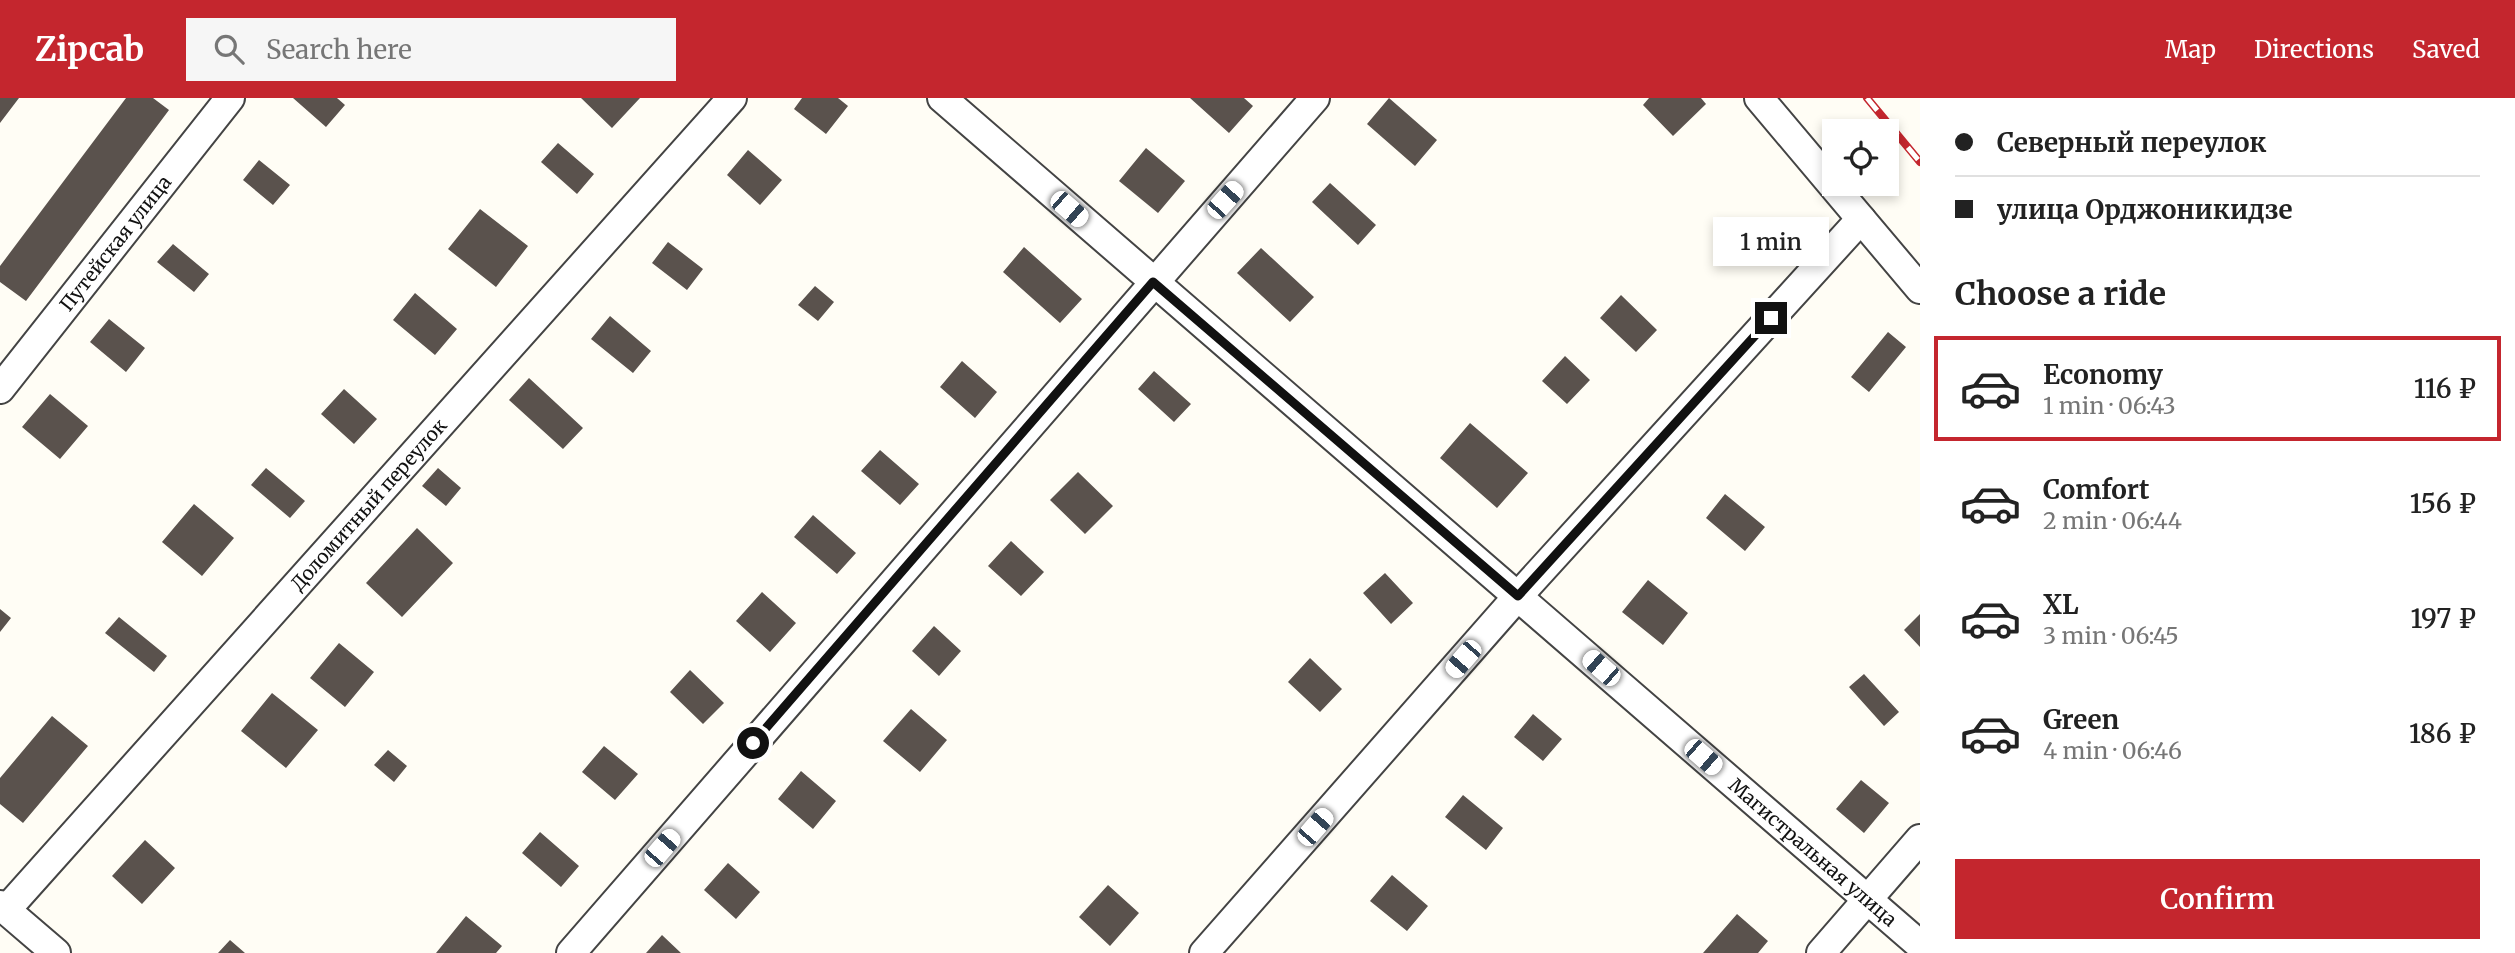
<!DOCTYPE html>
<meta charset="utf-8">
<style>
body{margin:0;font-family:Merriweather,serif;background:#f6f6f6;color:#222;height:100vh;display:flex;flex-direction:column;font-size:26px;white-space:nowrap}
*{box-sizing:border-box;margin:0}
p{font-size:23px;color:#767676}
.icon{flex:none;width:38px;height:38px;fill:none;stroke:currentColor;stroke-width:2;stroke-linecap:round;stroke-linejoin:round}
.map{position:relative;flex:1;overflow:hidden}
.side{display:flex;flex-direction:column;background:#fff;width:595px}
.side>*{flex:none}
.hud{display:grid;align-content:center;height:154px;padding:0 35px;background:#fff}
.fabs{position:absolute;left:1822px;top:21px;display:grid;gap:14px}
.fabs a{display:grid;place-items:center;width:77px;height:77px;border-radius:0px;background:#fff;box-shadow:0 4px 10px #0003;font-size:35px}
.end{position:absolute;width:32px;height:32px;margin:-16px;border:9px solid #111;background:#fff;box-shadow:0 0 0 4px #fff}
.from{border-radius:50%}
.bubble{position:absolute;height:49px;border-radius:0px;background:#fff;box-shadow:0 4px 10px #0003;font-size:23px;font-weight:600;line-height:49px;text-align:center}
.car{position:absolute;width:21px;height:42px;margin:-21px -10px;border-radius:9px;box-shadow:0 0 5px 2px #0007;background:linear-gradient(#fff 24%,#345 0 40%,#fff 0 76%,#345 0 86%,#fff 0)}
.hud b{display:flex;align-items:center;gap:24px;height:66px;font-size:26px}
.hud b+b{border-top:2px solid #e0e0e0}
.hud i{width:18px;height:18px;background:#222}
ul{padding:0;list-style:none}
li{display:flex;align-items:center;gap:21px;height:105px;margin:0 14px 10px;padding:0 21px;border:4px solid transparent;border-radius:0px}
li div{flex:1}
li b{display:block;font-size:26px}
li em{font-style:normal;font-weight:600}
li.selected{border-color:#c4262e}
li>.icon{width:63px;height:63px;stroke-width:1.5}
h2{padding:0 35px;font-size:32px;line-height:84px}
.action{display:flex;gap:14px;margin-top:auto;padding:14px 35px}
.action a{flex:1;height:80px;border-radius:0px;background:#c4262e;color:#fff;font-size:28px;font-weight:600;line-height:80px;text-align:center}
header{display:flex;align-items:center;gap:42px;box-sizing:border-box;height:98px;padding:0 35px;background:#c4262e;color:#fff}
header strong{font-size:33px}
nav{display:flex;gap:38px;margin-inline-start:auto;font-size:24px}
.search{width:490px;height:63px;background:#f6f6f6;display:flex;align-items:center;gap:18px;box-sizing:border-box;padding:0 24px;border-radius:0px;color:#767676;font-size:26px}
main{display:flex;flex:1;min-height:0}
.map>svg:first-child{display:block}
.building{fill:#5a524d}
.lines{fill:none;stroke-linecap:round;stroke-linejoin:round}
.minor-casing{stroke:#444;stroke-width:32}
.minor{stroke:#fff;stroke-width:28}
.rail-casing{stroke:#c4262e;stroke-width:8}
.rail{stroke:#fff;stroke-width:5;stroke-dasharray:16;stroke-linecap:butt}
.route{stroke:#111;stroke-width:9}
.labels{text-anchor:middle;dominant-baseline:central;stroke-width:7;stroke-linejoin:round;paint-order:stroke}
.street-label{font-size:19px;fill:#111;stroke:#fff}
</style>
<header>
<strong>Zipcab</strong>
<div class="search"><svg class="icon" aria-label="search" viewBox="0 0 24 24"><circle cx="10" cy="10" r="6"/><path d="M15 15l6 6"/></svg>Search here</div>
<nav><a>Map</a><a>Directions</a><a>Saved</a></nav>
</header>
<main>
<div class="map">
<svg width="1920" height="855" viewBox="0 0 1920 855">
<rect width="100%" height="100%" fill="#fffdf5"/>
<path class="building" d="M 0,0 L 19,0 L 0,25 Z
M 126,0 L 153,0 L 169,12 L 26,203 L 0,184 L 0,168 Z
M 293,0 L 337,0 L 345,7 L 326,29 Z
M 581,0 L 640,0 L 612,30 Z
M 802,0 L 838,0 L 848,8 L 826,36 L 794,11 Z
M 1190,0 L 1244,0 L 1253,8 L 1229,35 Z
M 1389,0 L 1437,42 L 1415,68 L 1367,26 Z
M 1649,0 L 1701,0 L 1706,6 L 1673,38 L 1643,7 Z
M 558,45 L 594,76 L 577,96 L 541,64 Z
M 1146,50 L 1185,83 L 1158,115 L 1119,83 Z
M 748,52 L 782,82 L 760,107 L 727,77 Z
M 259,62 L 290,87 L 273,107 L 243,82 Z
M 1330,85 L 1376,127 L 1358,147 L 1312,104 Z
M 480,111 L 528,148 L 496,189 L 448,151 Z
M 668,144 L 703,171 L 687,192 L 652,165 Z
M 173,146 L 209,176 L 194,194 L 157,164 Z
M 1024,149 L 1082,201 L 1060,225 L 1003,174 Z
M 1261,150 L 1314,199 L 1290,224 L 1237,175 Z
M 815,188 L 834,204 L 818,223 L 798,207 Z
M 415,195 L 457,231 L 435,257 L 393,222 Z
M 1621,197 L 1657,232 L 1636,254 L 1600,220 Z
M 610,218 L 651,253 L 633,275 L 591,241 Z
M 109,221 L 145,250 L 126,274 L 90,244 Z
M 1888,234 L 1906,249 L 1869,294 L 1851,279 Z
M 1565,258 L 1590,282 L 1567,306 L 1542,283 Z
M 962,263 L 997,294 L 975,320 L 940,289 Z
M 1154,273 L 1191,306 L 1174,324 L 1138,291 Z
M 529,280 L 583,330 L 563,351 L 509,302 Z
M 344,291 L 377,321 L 354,346 L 321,316 Z
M 50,296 L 88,328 L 60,361 L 22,329 Z
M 1470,325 L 1528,375 L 1497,410 L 1440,360 Z
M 880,352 L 919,386 L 900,407 L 861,373 Z
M 266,370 L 305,403 L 290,420 L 251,387 Z
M 438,370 L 461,390 L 446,408 L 422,388 Z
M 1078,374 L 1113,408 L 1085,436 L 1050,402 Z
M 1725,396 L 1765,429 L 1745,453 L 1706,420 Z
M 194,406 L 234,440 L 202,478 L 162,444 Z
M 813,417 L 856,455 L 837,476 L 794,439 Z
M 417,430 L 453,465 L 402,519 L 366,485 Z
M 1011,443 L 1044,474 L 1021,498 L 988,468 Z
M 1385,475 L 1413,505 L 1391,526 L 1363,495 Z
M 1648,482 L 1688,515 L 1663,547 L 1622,514 Z
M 762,494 L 796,525 L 770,554 L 736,523 Z
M 0,511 L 11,520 L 0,534 Z
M 1920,516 L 1920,549 L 1904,532 Z
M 119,519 L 167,558 L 154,574 L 105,535 Z
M 934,528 L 961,553 L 939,578 L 912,553 Z
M 339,545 L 374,574 L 345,609 L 310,580 Z
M 1310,560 L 1342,591 L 1320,614 L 1288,584 Z
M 690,572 L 724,605 L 703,626 L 670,594 Z
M 1864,576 L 1899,614 L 1884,628 L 1849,589 Z
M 272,595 L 318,632 L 286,670 L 241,633 Z
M 911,611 L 947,642 L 920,674 L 883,643 Z
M 1533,616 L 1562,641 L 1543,663 L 1514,639 Z
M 52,618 L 88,648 L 23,725 L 0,706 L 0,680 Z
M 604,648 L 638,676 L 615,702 L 582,674 Z
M 388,652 L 407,668 L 394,684 L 374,667 Z
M 801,673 L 836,703 L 813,731 L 778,701 Z
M 1861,682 L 1889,705 L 1864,735 L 1836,711 Z
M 1463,697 L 1503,730 L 1486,752 L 1445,719 Z
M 540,734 L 579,768 L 561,789 L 522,755 Z
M 145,742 L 175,770 L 142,806 L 112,778 Z
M 728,765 L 760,794 L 736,821 L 704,792 Z
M 1392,777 L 1428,808 L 1407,833 L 1370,803 Z
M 1108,787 L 1139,815 L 1110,848 L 1079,819 Z
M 1737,816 L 1768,843 L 1758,855 L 1703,855 Z
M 466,818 L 502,848 L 496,855 L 436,855 Z
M 662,837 L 681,855 L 646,855 Z
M 230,842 L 245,855 L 218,855 Z"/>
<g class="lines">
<g class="minor-casing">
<g id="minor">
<path id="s1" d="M 942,0 L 1920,847"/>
<path d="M 1759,0 L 1920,191"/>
<path id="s2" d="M 0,291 L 230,0"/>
<path d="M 0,807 L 56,855"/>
<path id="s3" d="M 6,812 L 732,0"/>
<path d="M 571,855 L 1315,0"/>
<path d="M 1204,855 L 1518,498 L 1861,121"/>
<path d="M 1821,855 L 1920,741"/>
</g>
</g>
<use href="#minor" class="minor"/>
<g class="rail-casing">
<path id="rail" d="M 1867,0 L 1920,64"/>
</g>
<use href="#rail" class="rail"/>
</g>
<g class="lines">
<path class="route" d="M 753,645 L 1153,184 L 1518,498 L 1771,220"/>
</g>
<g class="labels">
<g class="street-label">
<text stroke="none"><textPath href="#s2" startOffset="186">Путейская улица</textPath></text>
<text stroke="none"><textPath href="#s3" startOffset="544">Доломитный переулок</textPath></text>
<text stroke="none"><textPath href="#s1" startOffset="1152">Магистральная улица</textPath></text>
</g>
</g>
</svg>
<div class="fabs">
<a><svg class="icon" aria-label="locate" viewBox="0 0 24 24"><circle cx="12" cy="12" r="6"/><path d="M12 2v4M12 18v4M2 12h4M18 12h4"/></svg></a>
</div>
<i class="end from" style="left:753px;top:645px"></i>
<i class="end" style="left:1771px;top:220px"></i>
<div class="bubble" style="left:1713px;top:119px;width:116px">1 min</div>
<i class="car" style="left:1225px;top:102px;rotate:42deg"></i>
<i class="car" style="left:1069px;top:111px;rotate:131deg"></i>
<i class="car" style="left:1463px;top:561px;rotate:221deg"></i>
<i class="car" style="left:1601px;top:570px;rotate:311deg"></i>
<i class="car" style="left:1703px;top:659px;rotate:131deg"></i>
<i class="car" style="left:1315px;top:729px;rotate:41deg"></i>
<i class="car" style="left:662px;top:750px;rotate:41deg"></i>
</div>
<section class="side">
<div class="hud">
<b><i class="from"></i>Северный переулок</b>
<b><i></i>улица Орджоникидзе</b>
</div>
<h2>Choose a ride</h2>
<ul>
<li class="selected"><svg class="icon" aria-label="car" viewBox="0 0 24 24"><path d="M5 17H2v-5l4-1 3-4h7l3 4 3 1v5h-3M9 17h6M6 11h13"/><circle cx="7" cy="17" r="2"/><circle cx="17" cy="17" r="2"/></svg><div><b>Economy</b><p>1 min · 06:43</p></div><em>116 ₽</em></li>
<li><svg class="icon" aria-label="car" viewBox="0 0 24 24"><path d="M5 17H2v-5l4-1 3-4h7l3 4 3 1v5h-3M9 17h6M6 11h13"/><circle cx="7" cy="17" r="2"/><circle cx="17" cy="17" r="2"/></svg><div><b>Comfort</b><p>2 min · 06:44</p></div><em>156 ₽</em></li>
<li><svg class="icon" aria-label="car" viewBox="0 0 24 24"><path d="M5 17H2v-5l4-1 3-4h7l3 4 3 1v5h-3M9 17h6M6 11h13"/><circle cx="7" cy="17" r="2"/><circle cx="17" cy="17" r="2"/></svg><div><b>XL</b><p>3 min · 06:45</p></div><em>197 ₽</em></li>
<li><svg class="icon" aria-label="car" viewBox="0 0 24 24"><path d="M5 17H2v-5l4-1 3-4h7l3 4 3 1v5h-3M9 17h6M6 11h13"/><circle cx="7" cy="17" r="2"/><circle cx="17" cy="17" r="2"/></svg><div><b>Green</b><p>4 min · 06:46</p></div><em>186 ₽</em></li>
</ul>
<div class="action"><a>Confirm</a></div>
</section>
</main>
